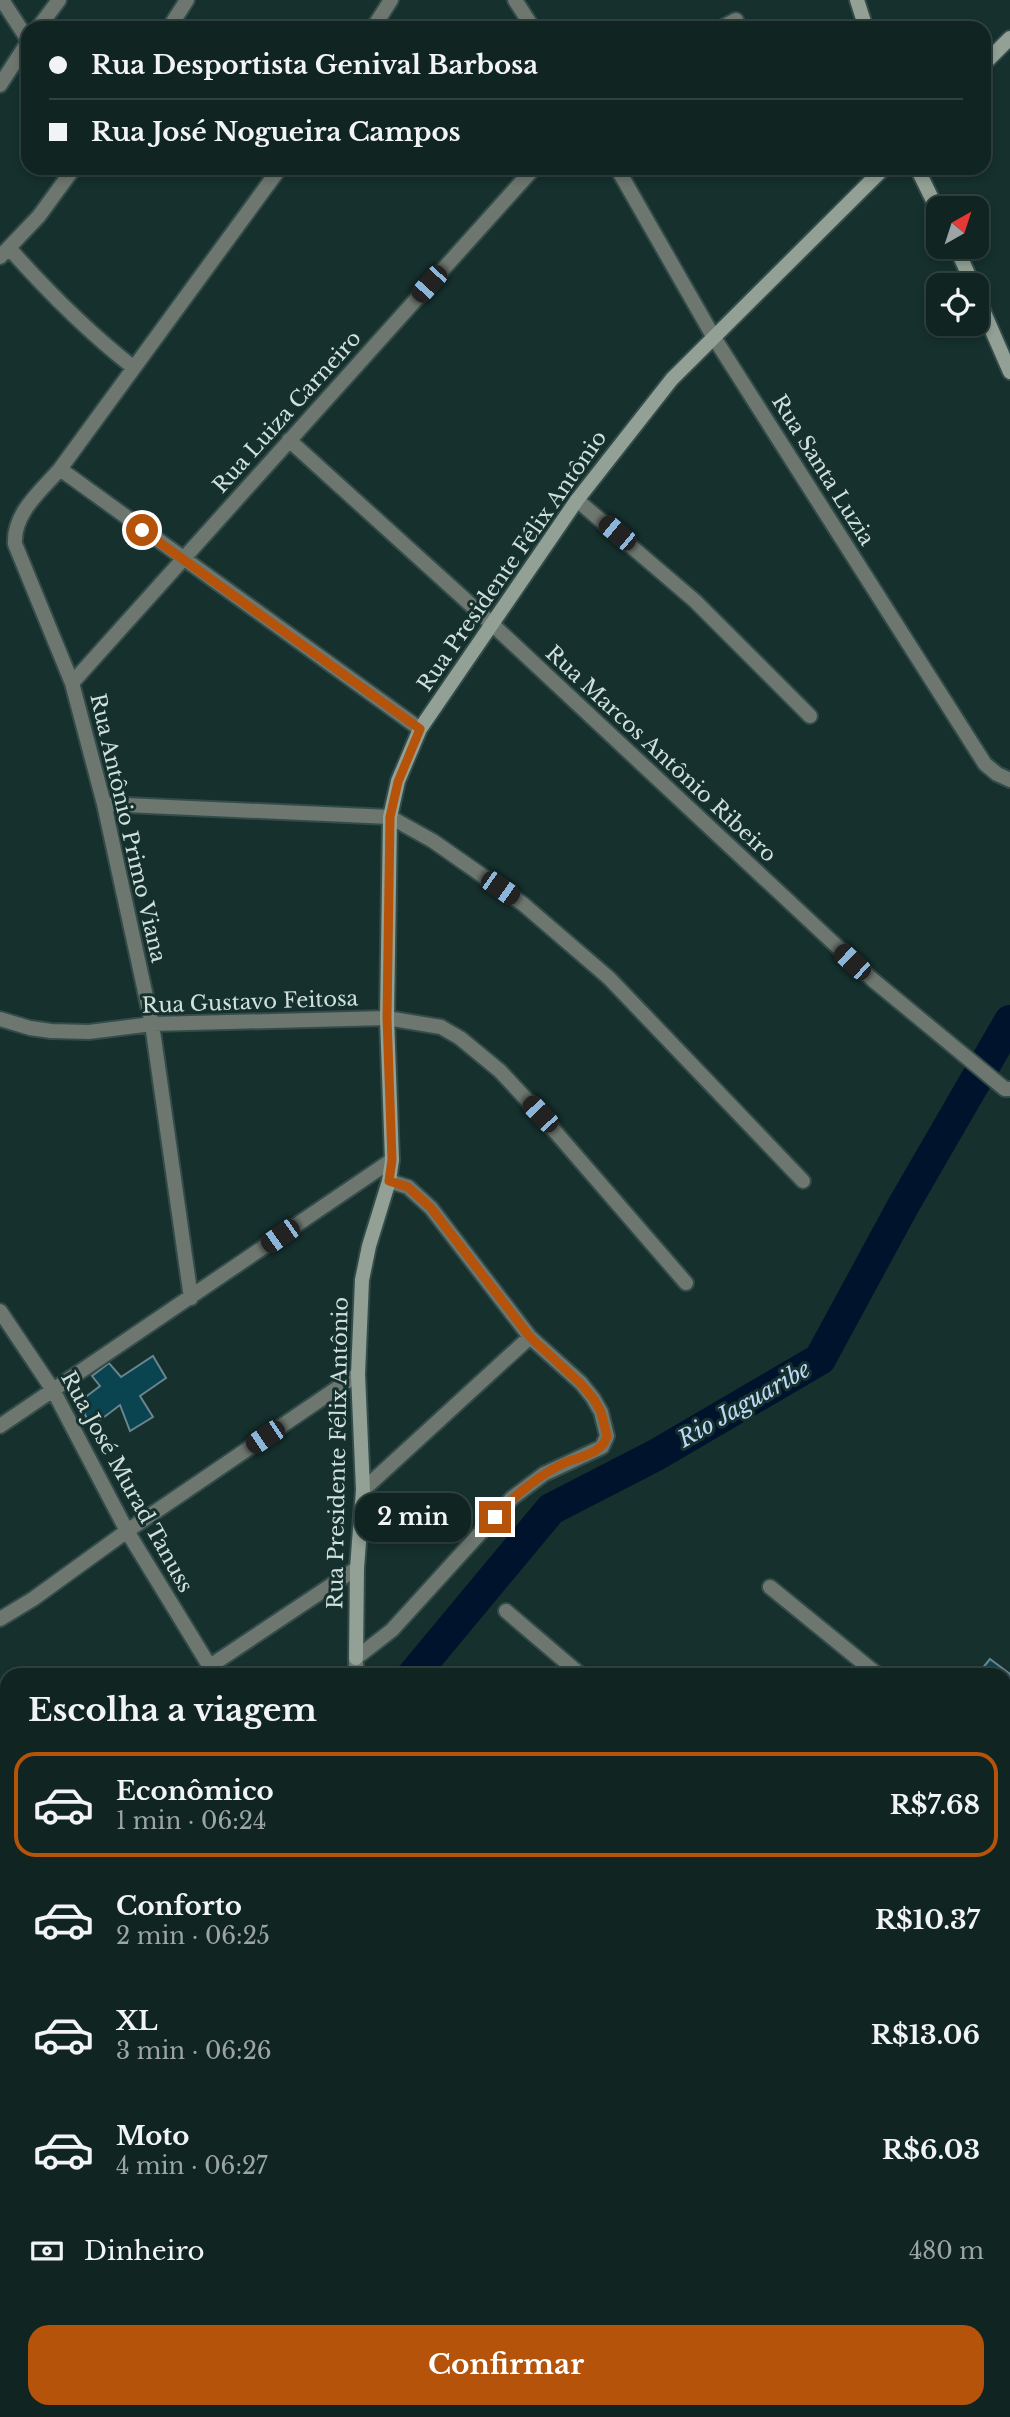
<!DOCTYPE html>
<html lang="pt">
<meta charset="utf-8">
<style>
body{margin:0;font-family:"Libre Baskerville",serif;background:#192c2a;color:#f1f3f6;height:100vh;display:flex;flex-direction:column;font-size:26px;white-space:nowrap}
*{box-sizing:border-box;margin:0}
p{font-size:23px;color:#9ca4a5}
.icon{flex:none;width:38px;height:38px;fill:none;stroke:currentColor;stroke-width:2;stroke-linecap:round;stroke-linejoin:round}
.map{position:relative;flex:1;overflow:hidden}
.drawer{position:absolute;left:0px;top:1668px;width:1012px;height:751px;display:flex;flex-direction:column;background:#102422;border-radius:21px 21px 0 0;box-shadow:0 4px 10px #0003,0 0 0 2px #304140}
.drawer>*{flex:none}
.top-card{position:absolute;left:21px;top:21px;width:970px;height:154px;border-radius:21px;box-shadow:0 4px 10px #0003,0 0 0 2px #304140;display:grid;align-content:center;height:154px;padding:0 28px;background:#102422}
.needle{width:46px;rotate:39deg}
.fabs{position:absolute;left:926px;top:196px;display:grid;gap:14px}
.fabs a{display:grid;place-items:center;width:63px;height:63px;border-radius:14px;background:#102422;box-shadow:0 4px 10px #0003,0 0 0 2px #304140;font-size:35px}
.end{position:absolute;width:32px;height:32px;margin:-16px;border:9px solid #b45309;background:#fff;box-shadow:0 0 0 4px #fff}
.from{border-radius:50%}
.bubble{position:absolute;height:49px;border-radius:21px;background:#102422;box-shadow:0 4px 10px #0003,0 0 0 2px #304140;font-size:23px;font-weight:700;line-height:49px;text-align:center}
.car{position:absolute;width:21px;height:42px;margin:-21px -10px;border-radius:9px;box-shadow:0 0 5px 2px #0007;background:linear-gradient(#222 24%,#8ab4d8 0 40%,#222 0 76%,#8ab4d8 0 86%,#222 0)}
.top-card b{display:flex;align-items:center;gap:24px;height:66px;font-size:26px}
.top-card b+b{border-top:2px solid #304140}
.top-card i{width:18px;height:18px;background:#f1f3f6}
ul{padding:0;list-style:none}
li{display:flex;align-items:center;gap:21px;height:105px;margin:0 14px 10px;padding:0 14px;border:4px solid transparent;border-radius:21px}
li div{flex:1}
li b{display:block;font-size:26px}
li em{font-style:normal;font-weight:700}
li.active{border-color:#b45309}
li>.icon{width:63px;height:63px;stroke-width:1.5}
h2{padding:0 28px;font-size:32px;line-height:84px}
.pay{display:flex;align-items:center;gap:18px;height:77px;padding:0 28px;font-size:26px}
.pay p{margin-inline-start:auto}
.button{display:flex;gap:14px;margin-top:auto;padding:14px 28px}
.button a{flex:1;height:80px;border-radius:21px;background:#b45309;color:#fff;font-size:28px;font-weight:700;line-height:80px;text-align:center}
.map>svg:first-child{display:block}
.forest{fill:#576214}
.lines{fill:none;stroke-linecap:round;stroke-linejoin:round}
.river{stroke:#00132c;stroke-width:32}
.building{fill:#0b4451;stroke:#69858d;stroke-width:2}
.street-casing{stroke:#334c49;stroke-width:18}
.secondary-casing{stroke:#334c49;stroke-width:18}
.path{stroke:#566d6a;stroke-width:3.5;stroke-dasharray:5 5;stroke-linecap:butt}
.street{stroke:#6d766f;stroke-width:14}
.secondary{stroke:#92a095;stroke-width:14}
.route{stroke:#b45309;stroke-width:9}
.labels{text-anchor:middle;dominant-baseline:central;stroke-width:6;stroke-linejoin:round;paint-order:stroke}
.street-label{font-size:21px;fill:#d0e0dd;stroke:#15302d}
.water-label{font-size:23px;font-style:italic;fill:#bdd8f6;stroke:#15302d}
</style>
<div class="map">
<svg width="1010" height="2417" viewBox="0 0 1010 2417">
<rect width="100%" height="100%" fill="#15302d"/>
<path class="forest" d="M 7,1918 L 7,2412 L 196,2412 L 203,2417 L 0,2417 L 0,1920 Z"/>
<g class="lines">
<path class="river" d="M 413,1675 L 551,1509 L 656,1455 L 820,1359 L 903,1206 L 1010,1021
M 0,2056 L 7,2047"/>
</g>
<path class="building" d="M 153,1356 L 166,1378 L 140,1396 L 153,1417 L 130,1431 L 120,1405 L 91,1427 L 79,1402 L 100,1386 L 92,1376 L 109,1363 L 121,1377 Z
M 990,1659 L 1010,1674 L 1010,1675 L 977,1675 Z"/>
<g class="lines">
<g class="street-casing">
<path id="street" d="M 2,0 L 28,40
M 515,0 L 533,28
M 38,28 L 59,0
M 169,28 L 187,0
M 373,28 L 391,0
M 721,28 L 736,20
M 0,85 L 28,42
M 617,168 L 713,336 L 985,764 L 997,774 L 1010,780
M 9,248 C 48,292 88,332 134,368
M 0,257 L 39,216 L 74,168
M 289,440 L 492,624 L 873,980 L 1005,1089 L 1010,1089
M 60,469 L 420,729
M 577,500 L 695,601 L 810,716
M 72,683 L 534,168
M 104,804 L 390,817 L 433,841 L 523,904 L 609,978 L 803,1181
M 0,1019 L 30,1028 L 51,1031 L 89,1032 L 152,1024 L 387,1018 L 441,1027 L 460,1038 L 500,1071 L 540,1114 L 686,1283
M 191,1298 L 152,1024 L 104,804 L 72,683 L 15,544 C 13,513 41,491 60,469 L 280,168
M 0,1311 L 53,1390 L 127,1531 L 215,1675
M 0,1426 L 392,1160
M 363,1490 L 530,1337
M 770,1587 L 878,1675
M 506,1611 L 581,1675
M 0,1619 L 33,1599 L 127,1531 L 358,1374
M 210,1666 L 357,1568
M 356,1675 L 356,1658 L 392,1630 L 512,1498 L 544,1474 L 602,1447 L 607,1436 L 601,1412 L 593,1398 L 581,1383 L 530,1337 L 431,1208 L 408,1187 L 389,1181
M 0,1689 L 7,1701
M 1004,1747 L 1010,1752
M 0,1802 L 7,1799
M 1004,1934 L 1010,1925
M 1004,2135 L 1010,2139
M 1004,2337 L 1010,2341
M 1004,2375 L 1010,2369
M 514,2412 L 521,2417
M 845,2412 L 853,2417
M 958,2417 L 965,2412"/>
</g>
<g class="secondary-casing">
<path id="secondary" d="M 857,0 L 866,28
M 984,64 L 1010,38
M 917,168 L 938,211
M 956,247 L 973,285
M 976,294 L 1010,372
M 356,1658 L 357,1568 L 363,1490 L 358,1374 L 362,1280 L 369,1246 L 389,1181 L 392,1160 L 387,1018 L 390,817 L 398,781 L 420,729 L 577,500 L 672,379 L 884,168"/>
</g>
<path class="path" d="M 1004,1992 L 1010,1997"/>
<use href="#street" class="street"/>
<use href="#secondary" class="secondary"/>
</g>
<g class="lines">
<path class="route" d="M 142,530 L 420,729 L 398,782 L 390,817 L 387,1018 L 392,1160 L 389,1181 L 408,1187 L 431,1208 L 530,1337 L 581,1384 L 593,1398 L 601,1412 L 607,1436 C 603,1453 579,1457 564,1463 C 537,1476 515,1495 495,1517"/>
</g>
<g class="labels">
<g class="street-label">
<text transform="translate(287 412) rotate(-48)">Rua Luiza Carneiro</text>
<text transform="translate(823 470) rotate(58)">Rua Santa Luzia</text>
<text transform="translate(512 561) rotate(-55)">Rua Presidente Félix Antônio</text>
<text transform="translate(661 754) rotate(43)">Rua Marcos Antônio Ribeiro</text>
<text transform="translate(128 828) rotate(77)">Rua Antônio Primo Viana</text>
<text transform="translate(250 1002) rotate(-2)">Rua Gustavo Feitosa</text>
<text transform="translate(338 1453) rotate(-89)">Rua Presidente Félix Antônio</text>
<text transform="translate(127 1482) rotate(61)">Rua José Murad Tanuss</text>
</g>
<g class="water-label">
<text transform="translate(744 1404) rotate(-30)">Rio Jaguaribe</text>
</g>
</g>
</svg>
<div class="fabs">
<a><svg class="needle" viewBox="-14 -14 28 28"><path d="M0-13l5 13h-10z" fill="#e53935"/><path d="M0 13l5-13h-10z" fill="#9ca4a5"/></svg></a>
<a><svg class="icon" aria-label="locate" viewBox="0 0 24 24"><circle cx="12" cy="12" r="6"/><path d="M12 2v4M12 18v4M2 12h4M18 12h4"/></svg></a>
</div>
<i class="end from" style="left:142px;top:530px"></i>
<i class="end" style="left:495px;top:1517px"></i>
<div class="bubble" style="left:355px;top:1493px;width:116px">2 min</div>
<i class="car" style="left:429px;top:284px;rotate:222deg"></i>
<i class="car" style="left:617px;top:533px;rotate:310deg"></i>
<i class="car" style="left:500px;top:888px;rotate:125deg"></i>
<i class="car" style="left:852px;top:962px;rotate:313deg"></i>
<i class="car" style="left:540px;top:1114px;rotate:317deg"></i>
<i class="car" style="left:280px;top:1236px;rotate:235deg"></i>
<i class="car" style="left:265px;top:1437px;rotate:236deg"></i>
<div class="top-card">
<b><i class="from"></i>Rua Desportista Genival Barbosa</b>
<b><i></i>Rua José Nogueira Campos</b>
</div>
<section class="drawer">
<h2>Escolha a viagem</h2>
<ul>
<li class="active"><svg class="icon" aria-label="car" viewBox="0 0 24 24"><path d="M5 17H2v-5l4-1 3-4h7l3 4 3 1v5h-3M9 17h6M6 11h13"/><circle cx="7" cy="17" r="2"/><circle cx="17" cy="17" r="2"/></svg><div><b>Econômico</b><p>1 min · 06:24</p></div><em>R$7.68</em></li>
<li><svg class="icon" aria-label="car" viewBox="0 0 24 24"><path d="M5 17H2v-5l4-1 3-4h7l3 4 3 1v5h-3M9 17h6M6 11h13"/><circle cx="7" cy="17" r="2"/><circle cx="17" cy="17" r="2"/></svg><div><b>Conforto</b><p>2 min · 06:25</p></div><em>R$10.37</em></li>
<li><svg class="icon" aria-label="car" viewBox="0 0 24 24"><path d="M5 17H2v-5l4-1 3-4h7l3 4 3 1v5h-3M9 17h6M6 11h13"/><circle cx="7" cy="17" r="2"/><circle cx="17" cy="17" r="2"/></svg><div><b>XL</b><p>3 min · 06:26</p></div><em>R$13.06</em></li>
<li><svg class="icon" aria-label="car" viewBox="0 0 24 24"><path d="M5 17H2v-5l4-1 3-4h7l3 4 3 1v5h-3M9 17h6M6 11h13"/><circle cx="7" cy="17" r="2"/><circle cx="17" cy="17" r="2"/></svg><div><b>Moto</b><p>4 min · 06:27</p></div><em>R$6.03</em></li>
</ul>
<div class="pay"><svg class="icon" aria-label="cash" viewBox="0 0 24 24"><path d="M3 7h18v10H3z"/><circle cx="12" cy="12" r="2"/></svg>Dinheiro<p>480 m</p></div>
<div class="button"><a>Confirmar</a></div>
</section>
</div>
